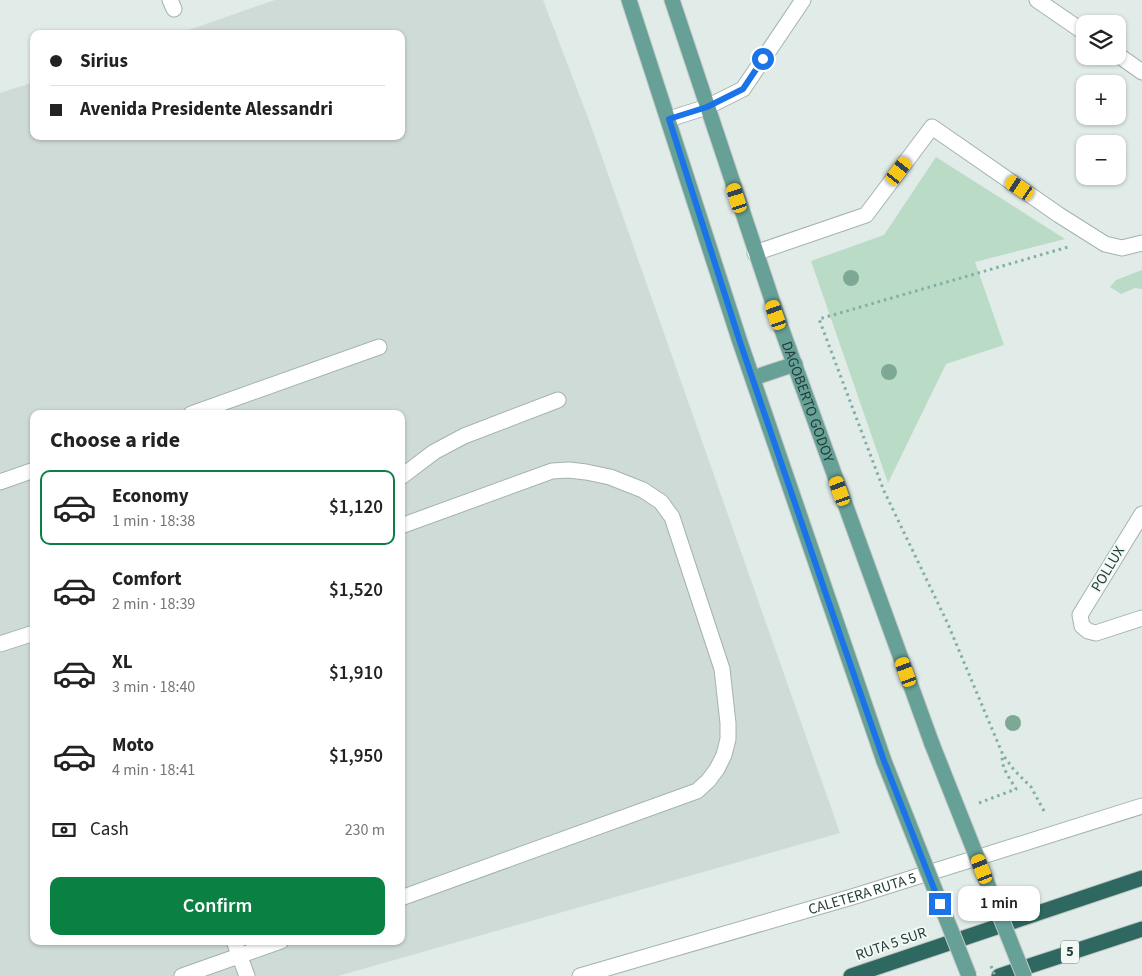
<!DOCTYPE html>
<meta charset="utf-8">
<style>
body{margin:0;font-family:"Source Sans 3",sans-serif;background:#f2f2f2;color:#222;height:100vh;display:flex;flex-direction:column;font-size:19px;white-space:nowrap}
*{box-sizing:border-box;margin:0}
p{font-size:16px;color:#767676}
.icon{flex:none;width:28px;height:28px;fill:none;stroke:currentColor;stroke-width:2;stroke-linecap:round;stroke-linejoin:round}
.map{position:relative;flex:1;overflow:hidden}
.side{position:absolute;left:30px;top:410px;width:375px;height:535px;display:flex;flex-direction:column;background:#fff;border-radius:10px;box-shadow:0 1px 4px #0004}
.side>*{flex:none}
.hud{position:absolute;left:30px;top:30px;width:375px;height:110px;border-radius:10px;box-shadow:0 1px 4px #0004;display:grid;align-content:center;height:110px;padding:0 20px;background:#fff}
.controls{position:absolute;left:1076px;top:15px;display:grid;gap:10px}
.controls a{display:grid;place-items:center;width:50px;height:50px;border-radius:10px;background:#fff;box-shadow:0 1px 4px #0004;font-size:25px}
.end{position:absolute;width:22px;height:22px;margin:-11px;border:6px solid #1a73e8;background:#fff;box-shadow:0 0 0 2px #fff}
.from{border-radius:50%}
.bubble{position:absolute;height:35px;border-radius:10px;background:#fff;box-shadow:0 1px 4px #0004;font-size:16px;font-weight:600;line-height:35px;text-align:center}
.car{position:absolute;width:15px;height:30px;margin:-15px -8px;border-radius:6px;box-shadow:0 0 4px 1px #0007;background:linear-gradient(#f5c518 24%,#345 0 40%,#f5c518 0 76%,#345 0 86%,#f5c518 0)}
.hud b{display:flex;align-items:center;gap:18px;height:48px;font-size:19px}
.hud b+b{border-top:1px solid #e0e0e0}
.hud i{width:12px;height:12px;background:#222}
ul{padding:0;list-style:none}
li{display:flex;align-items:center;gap:15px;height:75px;margin:0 10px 8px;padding:0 10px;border:2px solid transparent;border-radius:10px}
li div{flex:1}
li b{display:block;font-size:19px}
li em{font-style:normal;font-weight:600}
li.active{border-color:#0b8043}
li>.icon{width:45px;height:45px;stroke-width:1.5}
h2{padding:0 20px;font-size:22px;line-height:60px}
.pay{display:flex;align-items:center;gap:12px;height:55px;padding:0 20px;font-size:19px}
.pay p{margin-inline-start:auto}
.action{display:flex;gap:10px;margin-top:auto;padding:10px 20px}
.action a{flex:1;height:58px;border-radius:10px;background:#0b8043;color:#fff;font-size:20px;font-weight:600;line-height:58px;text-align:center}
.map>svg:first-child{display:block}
.built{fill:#cfdbd7;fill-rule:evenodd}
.green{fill:#badcc6}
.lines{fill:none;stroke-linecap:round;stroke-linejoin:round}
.minor-casing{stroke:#a4b3af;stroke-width:17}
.major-casing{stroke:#c1c8c7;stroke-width:17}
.highway-casing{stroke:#c1c8c7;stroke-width:17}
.path{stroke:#82afa4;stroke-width:3;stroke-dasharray:2.5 4;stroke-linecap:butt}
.minor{stroke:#fff;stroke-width:15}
.major{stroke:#66a096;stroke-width:15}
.highway{stroke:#2e6860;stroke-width:15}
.major-bridge-casing{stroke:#c1c8c7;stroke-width:17;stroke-linecap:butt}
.path-bridge{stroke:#82afa4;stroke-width:3;stroke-dasharray:2.5 4;stroke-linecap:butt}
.major-bridge{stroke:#66a096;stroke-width:15}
.tree{fill:#7da893}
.route{stroke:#1a73e8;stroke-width:6}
.labels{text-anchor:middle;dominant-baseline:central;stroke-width:4;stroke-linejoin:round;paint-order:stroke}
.shield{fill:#f1f8f5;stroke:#607470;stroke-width:1}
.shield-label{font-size:14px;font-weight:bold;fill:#223c37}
.street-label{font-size:15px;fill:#223c37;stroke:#f1f8f5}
</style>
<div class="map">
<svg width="1142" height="976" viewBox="0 0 1142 976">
<rect width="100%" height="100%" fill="#e1ebe8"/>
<path class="built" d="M 275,0 L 543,0 L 590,123 L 840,833 L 338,976 L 0,976 L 0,93 L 34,82 L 34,136 L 401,136 L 401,34 L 177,34 ZM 34,414 L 401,414 L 401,941 L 34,941 Z"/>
<path class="green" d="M 936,157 L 1065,239 L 975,262 L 1004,345 L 946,364 L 888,483 L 811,261 L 884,235 Z
M 1142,270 L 1142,289 L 1135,288 L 1121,294 L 1110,287 L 1116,280 Z"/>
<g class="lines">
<g class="minor-casing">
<g id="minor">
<path d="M 170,0 L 174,9"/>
<path d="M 1037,0 L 1085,33"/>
<path d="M 1118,55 L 1142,72"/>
<path d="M 669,119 L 707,107 L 743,89 L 803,0"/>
<path d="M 755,253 L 866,215 L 932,127 L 1059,215 L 1105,244 L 1122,248 L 1142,243"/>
<path d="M 191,414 L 379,347"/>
<path d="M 401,477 L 434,452 L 464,436 L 558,400"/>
<path d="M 0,482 L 34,470"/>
<path d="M 1142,514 L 1080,615 L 1082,626 L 1088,631 L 1096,633 L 1142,618"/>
<path d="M 401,526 L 552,471 L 569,470 L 586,472 L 610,477 L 643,490 L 661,502 L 672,517 L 722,669 L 728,723 L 728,739 L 724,755 L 717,769 L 708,781 L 697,791 L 401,898"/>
<path d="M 0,644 L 34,633"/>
<path d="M 234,941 L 247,976"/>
<path d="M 182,976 L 281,941"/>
<path id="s1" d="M 580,976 L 852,897 L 1142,806"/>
</g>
</g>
<g class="major-casing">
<g id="major">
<path d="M 629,0 L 740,342 L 884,761"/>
<path id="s2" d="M 672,0 L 782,330 L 932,744"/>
<path d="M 753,378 L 795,364"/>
</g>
</g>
<g class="highway-casing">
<path id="highway" d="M 851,976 L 1142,878
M 999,976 L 1142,929"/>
</g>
<path class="path" d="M 979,803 L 1016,789 C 1011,780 999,765 1003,755
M 1044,811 L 1031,787 L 1014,770 L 1003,755 L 947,622 L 884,491 L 819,319 L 1068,247"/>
<use href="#minor" class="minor"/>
<use href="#major" class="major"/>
<use href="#highway" class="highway"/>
<g class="major-bridge-casing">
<path id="major-bridge" d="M 932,744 L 1024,976
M 884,761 L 969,976"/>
</g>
<path class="path-bridge" d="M 991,966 L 995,976"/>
<use href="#major-bridge" class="major-bridge"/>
</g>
<g class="tree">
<circle cx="851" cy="278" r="8"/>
<circle cx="889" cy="372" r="8"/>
<circle cx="1013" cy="723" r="8"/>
</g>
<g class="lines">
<path class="route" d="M 763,59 L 743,89 L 707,107 L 669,119 L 740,342 L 831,609 L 884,761 L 940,904"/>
</g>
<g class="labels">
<rect class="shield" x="1061" y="940.5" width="18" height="23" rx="4"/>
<g class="shield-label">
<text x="1070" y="952">5</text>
</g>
<g class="street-label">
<text stroke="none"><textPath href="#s2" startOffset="424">DAGOBERTO GODOY</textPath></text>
<text transform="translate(1108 569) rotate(-59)">POLLUX</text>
<text stroke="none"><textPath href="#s1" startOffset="294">CALETERA RUTA 5</textPath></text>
<text transform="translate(891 944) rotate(-19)">RUTA 5 SUR</text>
</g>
</g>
</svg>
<div class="controls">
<a><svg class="icon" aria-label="layers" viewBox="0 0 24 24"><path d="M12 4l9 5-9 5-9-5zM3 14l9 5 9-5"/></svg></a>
<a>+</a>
<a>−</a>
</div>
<i class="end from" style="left:763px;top:59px"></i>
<i class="end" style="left:940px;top:904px"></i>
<div class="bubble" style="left:958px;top:886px;width:82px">1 min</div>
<i class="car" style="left:899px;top:171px;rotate:37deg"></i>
<i class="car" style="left:1020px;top:188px;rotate:304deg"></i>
<i class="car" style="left:737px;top:198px;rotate:342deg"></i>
<i class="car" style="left:776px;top:315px;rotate:341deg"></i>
<i class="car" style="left:840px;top:491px;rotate:340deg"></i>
<i class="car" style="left:906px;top:672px;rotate:340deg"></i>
<i class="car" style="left:982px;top:869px;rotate:338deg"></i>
<div class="hud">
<b><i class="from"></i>Sirius</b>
<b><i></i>Avenida Presidente Alessandri</b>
</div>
<section class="side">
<h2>Choose a ride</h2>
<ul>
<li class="active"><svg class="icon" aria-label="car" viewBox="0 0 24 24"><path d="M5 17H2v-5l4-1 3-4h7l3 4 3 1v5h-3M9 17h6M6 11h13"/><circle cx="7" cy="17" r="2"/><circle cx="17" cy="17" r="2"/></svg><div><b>Economy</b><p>1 min · 18:38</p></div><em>$1,120</em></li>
<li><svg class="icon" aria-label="car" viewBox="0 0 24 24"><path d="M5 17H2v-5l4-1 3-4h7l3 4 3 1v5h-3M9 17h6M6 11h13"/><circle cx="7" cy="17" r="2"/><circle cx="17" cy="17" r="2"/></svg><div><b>Comfort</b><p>2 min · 18:39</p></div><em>$1,520</em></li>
<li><svg class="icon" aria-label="car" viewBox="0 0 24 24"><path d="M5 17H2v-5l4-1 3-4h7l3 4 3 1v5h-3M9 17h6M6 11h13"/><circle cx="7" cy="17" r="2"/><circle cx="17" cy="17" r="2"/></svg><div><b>XL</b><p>3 min · 18:40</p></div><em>$1,910</em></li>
<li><svg class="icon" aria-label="car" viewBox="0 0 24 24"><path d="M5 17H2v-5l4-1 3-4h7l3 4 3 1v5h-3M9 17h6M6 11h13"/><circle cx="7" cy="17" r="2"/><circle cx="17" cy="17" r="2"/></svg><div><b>Moto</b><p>4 min · 18:41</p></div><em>$1,950</em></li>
</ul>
<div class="pay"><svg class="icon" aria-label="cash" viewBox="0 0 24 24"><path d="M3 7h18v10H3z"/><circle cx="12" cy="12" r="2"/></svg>Cash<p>230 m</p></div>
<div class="action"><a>Confirm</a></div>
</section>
</div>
